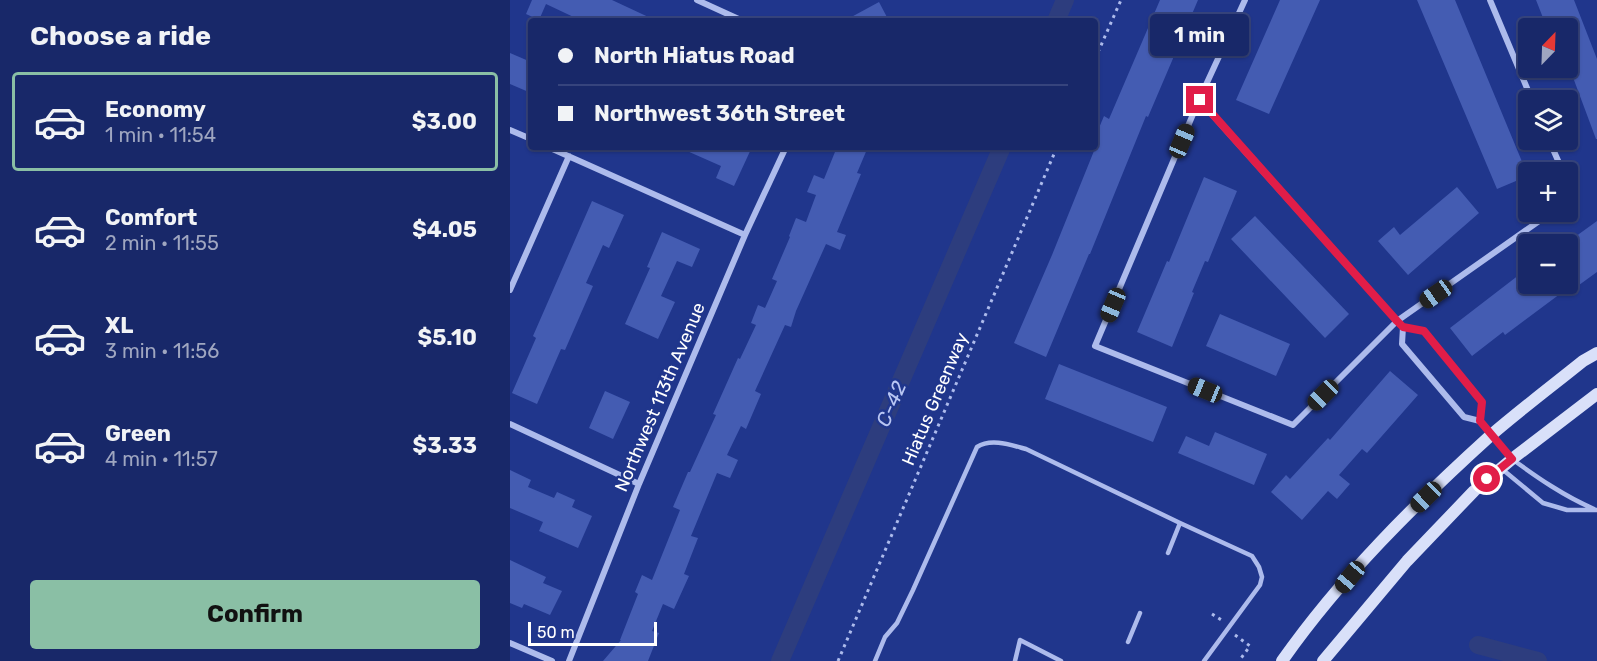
<!DOCTYPE html>
<meta charset="utf-8">
<style>
body{margin:0;font-family:Rubik,sans-serif;background:#21306f;color:#f1f3f6;height:100vh;display:flex;flex-direction:column;font-size:22px;white-space:nowrap}
*{box-sizing:border-box;margin:0}
p{font-size:20px;color:#9fa6c0}
.icon{flex:none;width:33px;height:33px;fill:none;stroke:currentColor;stroke-width:2;stroke-linecap:round;stroke-linejoin:round}
.map{position:relative;flex:1;overflow:hidden}
.details{display:flex;flex-direction:column;background:#182869;width:510px}
.details>*{flex:none}
.hud{position:absolute;left:18px;top:18px;width:570px;height:132px;border-radius:6px;box-shadow:0 2px 4px #0004,0 0 0 2px #36447d;display:grid;align-content:center;height:132px;padding:0 30px;background:#182869}
.needle{width:39px;rotate:23deg}
.fabs{position:absolute;left:1008px;top:18px;display:grid;gap:12px}
.fabs a{display:grid;place-items:center;width:60px;height:60px;border-radius:6px;background:#182869;box-shadow:0 2px 4px #0004,0 0 0 2px #36447d;font-size:30px}
.scale{position:absolute;left:18px;bottom:15px;width:129px;box-sizing:border-box;padding-left:6px;border:3px solid #fff;border-top:0;font-size:16px;line-height:21px;white-space:nowrap;color:#fff;-webkit-text-stroke:4px #20368c;paint-order:stroke}
.end{position:absolute;width:27px;height:27px;margin:-14px;border:8px solid #e11d48;background:#fff;box-shadow:0 0 0 3px #fff}
.from{border-radius:50%}
.bubble{position:absolute;height:42px;border-radius:6px;background:#182869;box-shadow:0 2px 4px #0004,0 0 0 2px #36447d;font-size:20px;font-weight:700;line-height:42px;text-align:center}
.car{position:absolute;width:18px;height:36px;margin:-18px -9px;border-radius:8px;box-shadow:0 0 4px 2px #0007;background:linear-gradient(#222 24%,#8ab4d8 0 40%,#222 0 76%,#8ab4d8 0 86%,#222 0)}
.hud b{display:flex;align-items:center;gap:21px;height:57px;font-size:22px}
.hud b+b{border-top:2px solid #36447d}
.hud i{width:15px;height:15px;background:#f1f3f6}
ul{padding:0;list-style:none}
li{display:flex;align-items:center;gap:18px;height:99px;margin:0 12px 9px;padding:0 18px;border:3px solid transparent;border-radius:6px}
li div{flex:1}
li b{display:block;font-size:22px}
li em{font-style:normal;font-weight:700}
li.active{border-color:#8abfa5}
li>.icon{width:54px;height:54px;stroke-width:1.5}
h2{padding:0 30px;font-size:27px;line-height:72px}
.primary-button{display:flex;gap:12px;margin-top:auto;padding:12px 30px}
.primary-button a{flex:1;height:69px;border-radius:6px;background:#8abfa5;color:#111;font-size:24px;font-weight:700;line-height:69px;text-align:center}
main{display:flex;flex:1;min-height:0}
.map>svg:first-child{display:block}
.lines{fill:none;stroke-linecap:round;stroke-linejoin:round}
.canal{stroke:#2d3d7e;stroke-width:18}
.building{fill:#445cb2}
.path{stroke:#adbbec;stroke-width:3;stroke-dasharray:3 4.5;stroke-linecap:butt}
.lane{stroke:#adbbec;stroke-width:4.5}
.street{stroke:#adbbec;stroke-width:6}
.secondary{stroke:#d9e0f9;stroke-width:12}
.route{stroke:#e11d48;stroke-width:8}
.labels{text-anchor:middle;dominant-baseline:central;stroke-width:5;stroke-linejoin:round;paint-order:stroke}
.street-label{font-size:18px;fill:#fff;stroke:#20368c}
.water-label{font-size:20px;font-style:italic;fill:#b9c6f3;stroke:#20368c}
</style>
<main>
<section class="details">
<h2>Choose a ride</h2>
<ul>
<li class="active"><svg class="icon" aria-label="car" viewBox="0 0 24 24"><path d="M5 17H2v-5l4-1 3-4h7l3 4 3 1v5h-3M9 17h6M6 11h13"/><circle cx="7" cy="17" r="2"/><circle cx="17" cy="17" r="2"/></svg><div><b>Economy</b><p>1 min · 11:54</p></div><em>$3.00</em></li>
<li><svg class="icon" aria-label="car" viewBox="0 0 24 24"><path d="M5 17H2v-5l4-1 3-4h7l3 4 3 1v5h-3M9 17h6M6 11h13"/><circle cx="7" cy="17" r="2"/><circle cx="17" cy="17" r="2"/></svg><div><b>Comfort</b><p>2 min · 11:55</p></div><em>$4.05</em></li>
<li><svg class="icon" aria-label="car" viewBox="0 0 24 24"><path d="M5 17H2v-5l4-1 3-4h7l3 4 3 1v5h-3M9 17h6M6 11h13"/><circle cx="7" cy="17" r="2"/><circle cx="17" cy="17" r="2"/></svg><div><b>XL</b><p>3 min · 11:56</p></div><em>$5.10</em></li>
<li><svg class="icon" aria-label="car" viewBox="0 0 24 24"><path d="M5 17H2v-5l4-1 3-4h7l3 4 3 1v5h-3M9 17h6M6 11h13"/><circle cx="7" cy="17" r="2"/><circle cx="17" cy="17" r="2"/></svg><div><b>Green</b><p>4 min · 11:57</p></div><em>$3.33</em></li>
</ul>
<div class="primary-button"><a>Confirm</a></div>
</section>
<div class="map">
<svg width="1087" height="661" viewBox="0 0 1087 661">
<rect width="100%" height="100%" fill="#20368c"/>
<g class="lines">
<path class="canal" d="M 546,21 L 555,0
M 968,645 L 1028,661
M 270,661 L 492,147"/>
</g>
<path class="building" d="M 22,0 L 102,0 L 147,21 L 72,21 L 36,4 L 29,20 L 16,14 Z
M 650,0 L 688,0 L 638,117 L 636,116 L 580,254 L 579,254 L 536,357 L 504,343 L 542,255 L 590,136 L 586,135 L 594,116 L 599,119 Z
M 770,0 L 810,0 L 759,114 L 726,100 Z
M 907,0 L 945,0 L 1018,176 L 987,189 Z
M 1026,0 L 1064,0 L 1087,59 L 1087,139 L 1086,139 L 1058,64 L 1058,28 L 1037,28 Z
M 369,2 L 379,21 L 334,21 Z
M 0,53 L 21,62 L 21,93 L 0,84 Z
M 168,147 L 242,147 L 224,186 L 206,178 L 211,166 Z
M 327,147 L 358,147 L 347,173 L 351,174 L 327,232 L 336,235 L 330,250 L 316,244 L 286,311 L 281,327 L 275,325 L 245,391 L 251,394 L 236,429 L 231,426 L 217,455 L 228,460 L 220,478 L 207,473 L 181,536 L 188,538 L 174,574 L 179,576 L 164,609 L 153,604 L 142,631 L 149,633 L 138,661 L 93,661 L 111,640 L 110,640 L 128,594 L 125,592 L 132,575 L 142,580 L 170,510 L 163,507 L 178,472 L 180,472 L 206,415 L 203,414 L 228,358 L 230,359 L 246,325 L 241,323 L 248,305 L 255,308 L 267,281 L 262,279 L 280,237 L 279,236 L 286,218 L 296,222 L 306,195 L 297,192 L 304,175 L 314,179 Z
M 694,177 L 727,191 L 698,262 L 695,261 L 682,292 L 684,293 L 662,347 L 627,332 L 657,261 L 659,262 Z
M 947,187 L 969,213 L 898,275 L 868,241 L 884,227 L 890,235 Z
M 82,201 L 114,215 L 99,248 L 93,245 L 76,283 L 83,286 L 55,350 L 51,349 L 27,404 L 2,393 L 26,338 L 23,336 Z
M 745,216 L 839,314 L 815,338 L 721,239 Z
M 1087,221 L 1087,272 L 1058,293 L 1058,288 L 995,335 L 993,332 L 962,356 L 940,328 L 1018,268 L 1018,284 L 1058,284 L 1058,242 Z
M 152,232 L 190,249 L 182,267 L 167,261 L 151,296 L 165,302 L 148,339 L 115,324 L 140,268 L 137,267 Z
M 710,314 L 780,344 L 766,376 L 696,346 Z
M 549,364 L 657,407 L 643,442 L 535,399 Z
M 880,371 L 908,395 L 857,453 L 852,449 L 829,475 L 840,484 L 827,499 L 818,491 L 792,520 L 761,492 L 776,475 L 780,479 L 818,438 L 820,440 Z
M 95,391 L 120,402 L 103,439 L 79,428 Z
M 705,432 L 757,454 L 744,485 L 668,453 L 676,436 L 699,446 Z
M 0,470 L 21,480 L 18,487 L 44,498 L 47,492 L 65,500 L 62,507 L 82,516 L 68,548 L 29,531 L 33,522 L 0,508 Z
M 0,560 L 36,577 L 33,583 L 52,591 L 40,615 L 14,604 L 12,608 L 0,603 Z"/>
<g class="lines">
<path class="path" d="M 585,59 L 611,0
M 702,614 L 713,621
M 725,635 L 740,646 L 729,661
M 328,661 L 547,147"/>
<path class="lane" d="M 1002,459 C 1028,478 1054,496 1084,509
M 992,469 L 1033,503 L 1057,510 L 1087,510
M 658,553 L 670,523
M 618,642 L 630,613
M 365,661 L 375,637 L 387,623 L 403,590 L 467,447 C 481,438 501,445 516,449 L 670,523 L 742,556 L 749,567 L 752,577 L 750,585 L 694,661
M 505,661 L 510,640 L 551,661"/>
<path class="street" d="M 187,0 L 233,21
M 735,0 L 689,100 L 585,346 L 783,425 L 887,321 L 1042,212
M 980,0 L 1022,100
M 689,100 L 887,321 L 893,327 L 914,331 L 972,402 L 970,421
M 0,130 L 21,139
M 1039,140 L 1053,172
M 38,147 L 235,235
M 1058,184 L 1063,197 L 1058,201
M 0,290 L 59,156
M 893,327 L 892,344 L 954,417 L 970,421 L 1002,459
M 0,424 L 129,484
M 0,643 L 42,661
M 59,661 L 129,484 L 235,235 L 276,147"/>
<path class="secondary" d="M 772,661 C 831,577 905,504 980,436 C 1010,410 1042,386 1073,361 L 1087,353
M 813,661 L 897,561 L 964,491 L 1002,459 L 1087,394"/>
</g>
<g class="lines">
<path class="route" d="M 690,100 L 887,321 L 893,327 L 914,331 L 972,402 L 970,421 L 1002,459 L 977,479"/>
</g>
<g class="labels">
<g class="street-label">
<text transform="translate(150 397) rotate(-67)">Northwest 113th Avenue</text>
<text transform="translate(425 399) rotate(-67)">Hiatus Greenway</text>
</g>
<g class="water-label">
<text transform="translate(381 404) rotate(-67)">C-42</text>
</g>
</g>
</svg>
<div class="fabs">
<a><svg class="needle" viewBox="-14 -14 28 28"><path d="M0-13l5 13h-10z" fill="#e53935"/><path d="M0 13l5-13h-10z" fill="#9fa6c0"/></svg></a>
<a><svg class="icon" aria-label="layers" viewBox="0 0 24 24"><path d="M12 4l9 5-9 5-9-5zM3 14l9 5 9-5"/></svg></a>
<a>+</a>
<a>−</a>
</div>
<div class="scale">50 m</div>
<i class="end from" style="left:977px;top:479px"></i>
<i class="end" style="left:690px;top:100px"></i>
<div class="bubble" style="left:640px;top:14px;width:99px">1 min</div>
<i class="car" style="left:672px;top:141px;rotate:23deg"></i>
<i class="car" style="left:926px;top:294px;rotate:235deg"></i>
<i class="car" style="left:603px;top:305px;rotate:203deg"></i>
<i class="car" style="left:695px;top:390px;rotate:292deg"></i>
<i class="car" style="left:813px;top:395px;rotate:225deg"></i>
<i class="car" style="left:916px;top:497px;rotate:226deg"></i>
<i class="car" style="left:840px;top:577px;rotate:220deg"></i>
<div class="hud">
<b><i class="from"></i>North Hiatus Road</b>
<b><i></i>Northwest 36th Street</b>
</div>
</div>
</main>
